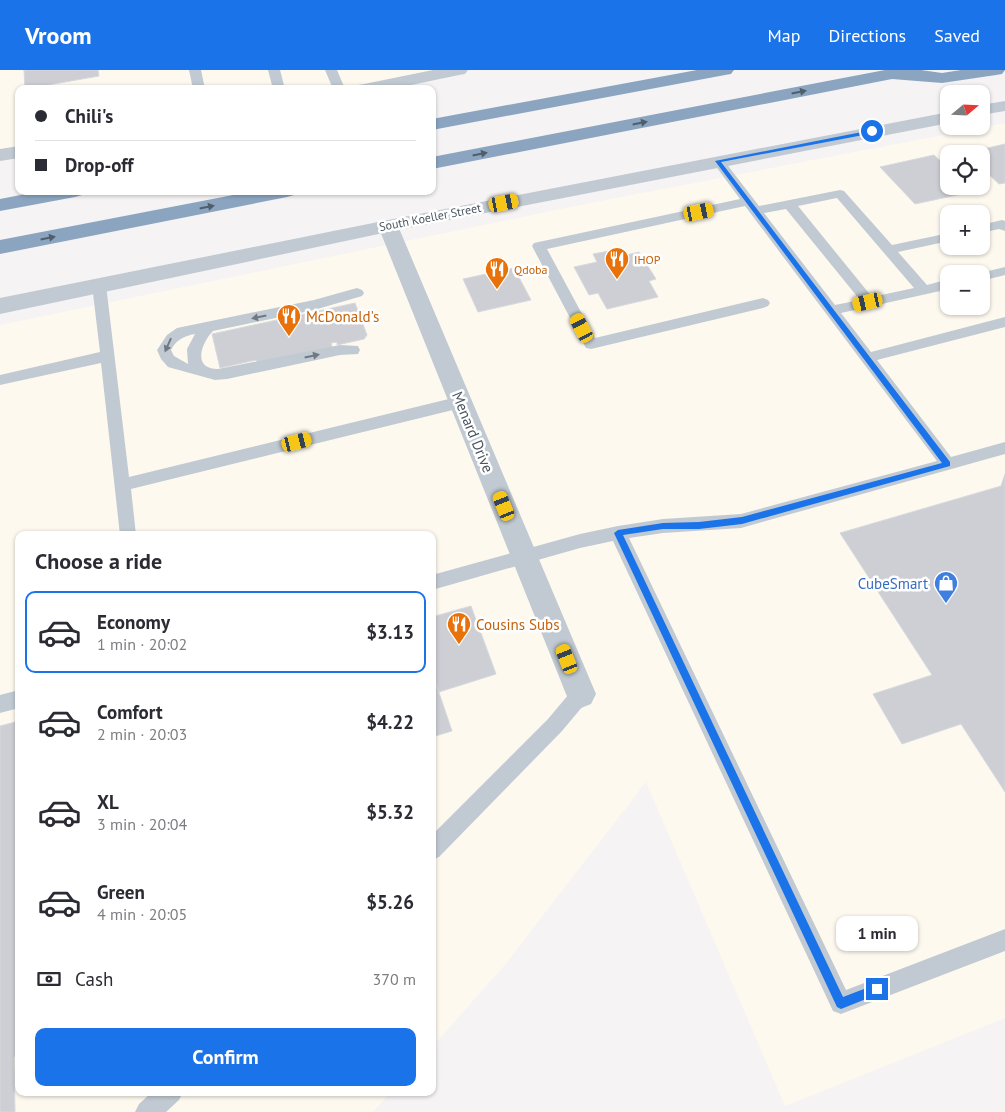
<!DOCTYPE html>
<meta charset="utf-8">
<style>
body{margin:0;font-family:"PT Sans",sans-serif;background:#f7f7f7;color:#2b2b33;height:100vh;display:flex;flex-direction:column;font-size:19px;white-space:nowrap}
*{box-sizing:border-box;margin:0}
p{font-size:16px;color:#7c7c81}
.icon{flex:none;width:28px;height:28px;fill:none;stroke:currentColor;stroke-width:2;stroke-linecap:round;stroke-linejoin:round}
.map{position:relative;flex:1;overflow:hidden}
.sheet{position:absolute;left:15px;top:461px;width:421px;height:565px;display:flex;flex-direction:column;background:#fff;border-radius:10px;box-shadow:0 1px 4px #0004}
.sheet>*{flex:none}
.top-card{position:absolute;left:15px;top:15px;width:421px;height:110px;border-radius:10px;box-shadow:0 1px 4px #0004;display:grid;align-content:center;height:110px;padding:0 20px;background:#fff}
.needle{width:32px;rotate:71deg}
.controls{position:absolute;left:940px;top:15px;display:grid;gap:10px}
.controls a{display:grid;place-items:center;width:50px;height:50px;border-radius:10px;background:#fff;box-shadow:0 1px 4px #0004;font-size:25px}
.end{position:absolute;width:22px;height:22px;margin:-11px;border:6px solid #1a73e8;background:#fff;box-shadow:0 0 0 2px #fff}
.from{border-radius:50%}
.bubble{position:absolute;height:35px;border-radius:10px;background:#fff;box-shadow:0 1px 4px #0004;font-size:16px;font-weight:700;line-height:35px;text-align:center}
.car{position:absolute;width:15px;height:30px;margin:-15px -8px;border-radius:6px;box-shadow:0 0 4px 1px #0007;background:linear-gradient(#f5c518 24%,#345 0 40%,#f5c518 0 76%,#345 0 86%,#f5c518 0)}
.top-card b{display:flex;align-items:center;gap:18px;height:48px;font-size:19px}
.top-card b+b{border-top:1px solid #e1e1e2}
.top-card i{width:12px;height:12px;background:#2b2b33}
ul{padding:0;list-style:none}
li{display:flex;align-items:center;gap:15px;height:82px;margin:0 10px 8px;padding:0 10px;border:2px solid transparent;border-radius:10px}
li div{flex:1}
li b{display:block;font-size:19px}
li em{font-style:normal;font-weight:700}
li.current{border-color:#1a73e8}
li>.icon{width:45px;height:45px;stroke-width:1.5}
h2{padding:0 20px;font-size:22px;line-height:60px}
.pay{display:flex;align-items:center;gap:12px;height:55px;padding:0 20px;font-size:19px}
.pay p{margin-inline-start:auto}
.action{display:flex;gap:10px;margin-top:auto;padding:10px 20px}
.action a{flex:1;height:58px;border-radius:10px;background:#1a73e8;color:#fff;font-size:20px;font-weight:700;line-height:58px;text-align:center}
header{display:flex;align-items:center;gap:30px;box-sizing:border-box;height:70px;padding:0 25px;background:#1a73e8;color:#fff}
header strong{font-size:24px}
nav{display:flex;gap:28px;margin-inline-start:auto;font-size:18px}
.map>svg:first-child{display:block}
.commercial{fill:#fdf9ef;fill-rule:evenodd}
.building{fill:#cdcfd5;stroke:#d7d9de}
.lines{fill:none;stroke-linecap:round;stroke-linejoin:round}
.service{fill:#c1cad2;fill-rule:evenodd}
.minor{fill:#c1cad2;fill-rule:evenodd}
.tertiary{fill:#c1cad2;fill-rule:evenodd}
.motorway{fill:#8ba5c1;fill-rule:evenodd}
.oneway{fill:#505e6b}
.oneway2{fill:#6e7983}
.route{fill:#1a73e8}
.labels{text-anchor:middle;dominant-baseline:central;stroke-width:5;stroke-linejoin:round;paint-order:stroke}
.far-street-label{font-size:12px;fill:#4a5661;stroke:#fff}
.far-food-label{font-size:12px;fill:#c56008;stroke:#fff;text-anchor:start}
.food-label{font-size:15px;fill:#c56008;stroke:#fff;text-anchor:start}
.street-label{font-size:15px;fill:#4a5661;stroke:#fff}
.shop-label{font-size:15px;fill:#366cbe;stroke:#fff;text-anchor:end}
</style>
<header>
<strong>Vroom</strong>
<nav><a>Map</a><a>Directions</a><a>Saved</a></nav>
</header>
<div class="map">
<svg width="1005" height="1042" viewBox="0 0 1005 1042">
<rect width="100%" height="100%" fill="#f5f3f3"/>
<path class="commercial" d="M 0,0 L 459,0 L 364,19 L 19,19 L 19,82 L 0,85 Z
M 1005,53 L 1005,948 L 785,1036 L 646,712 L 504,896 L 433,976 L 432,465 L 19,465 L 19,1022 L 390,1023 L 373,1042 L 0,1042 L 0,255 L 590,133 ZM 949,84 L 981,84 L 981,116 L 949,116 ZM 949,144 L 981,144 L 981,176 L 949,176 ZM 949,204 L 981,204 L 981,236 L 949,236 Z"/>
<path class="building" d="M 24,0 L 98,0 L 99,6 L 25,19 Z
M 1005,74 L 1005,113 L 999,114 L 981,97 L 981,84 L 966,83 Z
M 934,85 L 949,99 L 949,116 L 966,116 L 971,122 L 915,134 L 880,97 Z
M 609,181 L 613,188 L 639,182 L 656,209 L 649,211 L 658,227 L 607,239 L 598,223 L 589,225 L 574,197 L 597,192 L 593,184 Z
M 514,198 L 531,230 L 478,242 L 463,209 Z
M 355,233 L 367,265 L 364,269 L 337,275 L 337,272 L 331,273 L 332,277 L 258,294 L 256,290 L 220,298 L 212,264 Z
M 1005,404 L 1005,722 L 961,654 L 902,674 L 873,624 L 932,605 L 840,463 L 1001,416 Z
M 471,536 L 496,604 L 439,622 L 432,602 L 432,547 Z
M 432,602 L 452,661 L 432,667 Z
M 19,651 L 19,985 L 14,987 L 15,1042 L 0,1042 L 0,656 Z"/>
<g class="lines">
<path class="service" d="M 189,0 L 201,0 L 205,19 L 193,19 Z
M 268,0 L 280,0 L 285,19 L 273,19 Z
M 325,0 L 337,0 L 345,19 L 333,19 Z
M 718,87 L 722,88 L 759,136 L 840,120 L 844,121 L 892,175 L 949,163 L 949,171 L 898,182 L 927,215 L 949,209 L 949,219 L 841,243 L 871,282 L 1005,247 L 1005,257 L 877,290 L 951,387 L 1005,372 L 1005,384 L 741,458 L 663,463 L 629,468 L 846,920 L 1005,859 L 1005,881 L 841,944 L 833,941 L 613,471 L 580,478 L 432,520 L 432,505 L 580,464 L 618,456 L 663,449 L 741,444 L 937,391 L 745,136 L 547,179 L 595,268 L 763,228 L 768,230 L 770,233 L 768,236 L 763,238 L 591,279 L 586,278 L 532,176 L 534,173 L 740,129 L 712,91 ZM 837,128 L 914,218 L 872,227 L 798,136 ZM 786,139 L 860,230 L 835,235 L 764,143 Z
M 1002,150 L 1005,151 L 1005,161 L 999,159 L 981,163 L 981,155 Z
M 1005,197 L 1005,205 L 981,211 L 981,204 L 976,204 Z
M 99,210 L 104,212 L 106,215 L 129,407 L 461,326 L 466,328 L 469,332 L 466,336 L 461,338 L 131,419 L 136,465 L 120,465 L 101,293 L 0,315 L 0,305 L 100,282 L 92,215 L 94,212 Z
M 357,218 L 362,220 L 364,223 L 362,226 L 314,240 L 213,261 C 201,273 192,299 218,299 L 340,275 L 358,276 L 360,280 L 358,284 L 340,285 L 227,309 L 215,310 L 168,297 L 161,289 L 157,280 L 167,265 L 177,258 L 314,230 ZM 195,264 L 187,279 L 188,294 L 174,286 L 171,280 C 176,270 184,266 195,264 Z
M 581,615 L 588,618 L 590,624 L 588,630 L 562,661 L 439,787 L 432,790 L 432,765 L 548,649 L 574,618 Z
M 19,620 L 19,638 L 0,643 L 0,625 Z
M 152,1022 L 183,1022 L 179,1030 L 166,1042 L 135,1042 L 139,1034 Z"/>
<path class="minor" d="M 388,150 L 395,151 L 398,156 L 596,624 L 591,634 L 581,638 L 571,634 L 566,624 L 378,156 L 381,151 Z"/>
<path class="tertiary" d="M 433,0 L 468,0 L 465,4 L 459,5 L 392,19 L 355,19 L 358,15 L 364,14 Z
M 1005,31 L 1005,41 L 981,45 L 981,35 Z
M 949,42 L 949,53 L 388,162 L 0,244 L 0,228 L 388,150 Z
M 19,76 L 19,88 L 0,91 L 0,79 Z"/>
<path class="motorway" d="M 697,0 L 734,0 L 731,4 L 725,5 L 432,60 L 432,49 Z
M 885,0 L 921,0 L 942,3 L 961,0 L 1005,0 L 1002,4 L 996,5 L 942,13 L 892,9 L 432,99 L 432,87 Z
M 41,121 L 85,121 L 82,125 L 75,127 L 0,141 L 0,129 Z
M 254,121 L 297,121 L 294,125 L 287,127 L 0,184 L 0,170 Z"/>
</g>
<defs><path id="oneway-solid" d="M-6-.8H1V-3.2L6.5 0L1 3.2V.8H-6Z" transform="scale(1.25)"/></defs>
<g class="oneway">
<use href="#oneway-solid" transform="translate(799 22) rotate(-11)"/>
<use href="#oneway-solid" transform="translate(640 53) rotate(-11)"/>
<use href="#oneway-solid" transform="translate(480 84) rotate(-11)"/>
<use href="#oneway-solid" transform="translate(207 137) rotate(-11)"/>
<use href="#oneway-solid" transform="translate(48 168) rotate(-11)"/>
</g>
<g class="oneway2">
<use href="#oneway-solid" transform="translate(259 247) rotate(168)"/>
<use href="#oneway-solid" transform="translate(168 275) rotate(114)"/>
<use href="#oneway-solid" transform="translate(312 286) rotate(-12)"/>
</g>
<path class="route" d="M 872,60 L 874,63 L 721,92 L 950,392 L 950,396 L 742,454 L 699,459 L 663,459 L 623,465 L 843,927 L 877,914 L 881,916 L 883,919 L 881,923 L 841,939 L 837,937 L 614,463 L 618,460 L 663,453 L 699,452 L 742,447 L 942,393 L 715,91 Z"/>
<defs>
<g id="restaurant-pin" transform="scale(1.25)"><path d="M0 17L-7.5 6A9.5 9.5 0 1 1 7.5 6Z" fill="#e8710a" stroke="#fff"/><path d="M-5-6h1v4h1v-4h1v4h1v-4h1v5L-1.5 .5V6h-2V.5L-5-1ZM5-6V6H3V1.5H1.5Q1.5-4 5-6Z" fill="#fff"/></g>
<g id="shop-pin" transform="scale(1.25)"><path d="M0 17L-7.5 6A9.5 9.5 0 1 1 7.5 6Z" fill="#3f7fe0" stroke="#fff"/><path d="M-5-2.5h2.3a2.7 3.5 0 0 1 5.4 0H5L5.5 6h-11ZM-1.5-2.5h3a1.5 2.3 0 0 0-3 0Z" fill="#fff"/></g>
</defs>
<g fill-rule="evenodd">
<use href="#restaurant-pin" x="617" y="189"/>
<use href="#restaurant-pin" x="497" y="199"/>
<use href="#restaurant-pin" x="289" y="246"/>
<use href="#shop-pin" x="946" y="513"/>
<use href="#restaurant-pin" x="459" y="554"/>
</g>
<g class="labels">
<g class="far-street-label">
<text transform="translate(430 147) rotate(-11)">South Koeller Street</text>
</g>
<g class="far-food-label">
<text x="634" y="189">IHOP</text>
<text x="514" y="199">Qdoba</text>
</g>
<g class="food-label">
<text x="306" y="246">McDonald's</text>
<text x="476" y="554">Cousins Subs</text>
</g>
<g class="street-label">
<text transform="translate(473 362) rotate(68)">Menard Drive</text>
</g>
<g class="shop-label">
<text x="928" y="513">CubeSmart</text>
</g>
</g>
</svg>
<div class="controls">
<a><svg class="needle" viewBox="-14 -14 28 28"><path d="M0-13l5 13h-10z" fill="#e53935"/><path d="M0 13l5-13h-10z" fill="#7c7c81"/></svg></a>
<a><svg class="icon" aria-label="locate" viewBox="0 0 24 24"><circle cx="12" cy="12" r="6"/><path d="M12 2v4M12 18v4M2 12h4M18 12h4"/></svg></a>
<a>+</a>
<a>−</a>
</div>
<i class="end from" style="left:872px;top:61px"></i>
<i class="end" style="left:877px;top:919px"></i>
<div class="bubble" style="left:836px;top:846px;width:82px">1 min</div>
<i class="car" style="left:504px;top:133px;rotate:79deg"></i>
<i class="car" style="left:699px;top:142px;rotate:78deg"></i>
<i class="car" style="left:868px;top:232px;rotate:257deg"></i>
<i class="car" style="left:582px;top:258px;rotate:332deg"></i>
<i class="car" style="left:297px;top:372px;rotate:76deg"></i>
<i class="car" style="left:504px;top:436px;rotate:338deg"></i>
<i class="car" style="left:567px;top:589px;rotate:338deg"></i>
<div class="top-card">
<b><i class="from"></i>Chili's</b>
<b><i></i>Drop-off</b>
</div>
<section class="sheet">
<h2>Choose a ride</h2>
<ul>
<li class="current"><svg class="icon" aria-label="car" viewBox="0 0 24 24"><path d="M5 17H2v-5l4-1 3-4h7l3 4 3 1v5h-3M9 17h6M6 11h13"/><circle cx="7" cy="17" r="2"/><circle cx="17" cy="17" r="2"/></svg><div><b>Economy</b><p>1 min · 20:02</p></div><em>$3.13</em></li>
<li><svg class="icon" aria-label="car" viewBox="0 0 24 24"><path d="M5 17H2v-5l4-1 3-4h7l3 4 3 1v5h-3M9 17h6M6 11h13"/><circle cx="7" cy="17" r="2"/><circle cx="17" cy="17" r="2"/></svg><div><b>Comfort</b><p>2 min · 20:03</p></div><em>$4.22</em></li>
<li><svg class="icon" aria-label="car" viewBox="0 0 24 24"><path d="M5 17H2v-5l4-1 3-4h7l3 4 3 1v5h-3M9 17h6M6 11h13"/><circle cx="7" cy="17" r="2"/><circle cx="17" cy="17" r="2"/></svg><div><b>XL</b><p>3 min · 20:04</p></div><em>$5.32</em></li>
<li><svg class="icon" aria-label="car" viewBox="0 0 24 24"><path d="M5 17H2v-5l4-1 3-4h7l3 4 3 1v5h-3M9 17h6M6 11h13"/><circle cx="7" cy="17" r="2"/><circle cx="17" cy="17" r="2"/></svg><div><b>Green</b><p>4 min · 20:05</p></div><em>$5.26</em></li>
</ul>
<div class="pay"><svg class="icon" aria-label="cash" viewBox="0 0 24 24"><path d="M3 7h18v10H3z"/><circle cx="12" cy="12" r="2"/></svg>Cash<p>370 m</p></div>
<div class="action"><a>Confirm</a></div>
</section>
</div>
